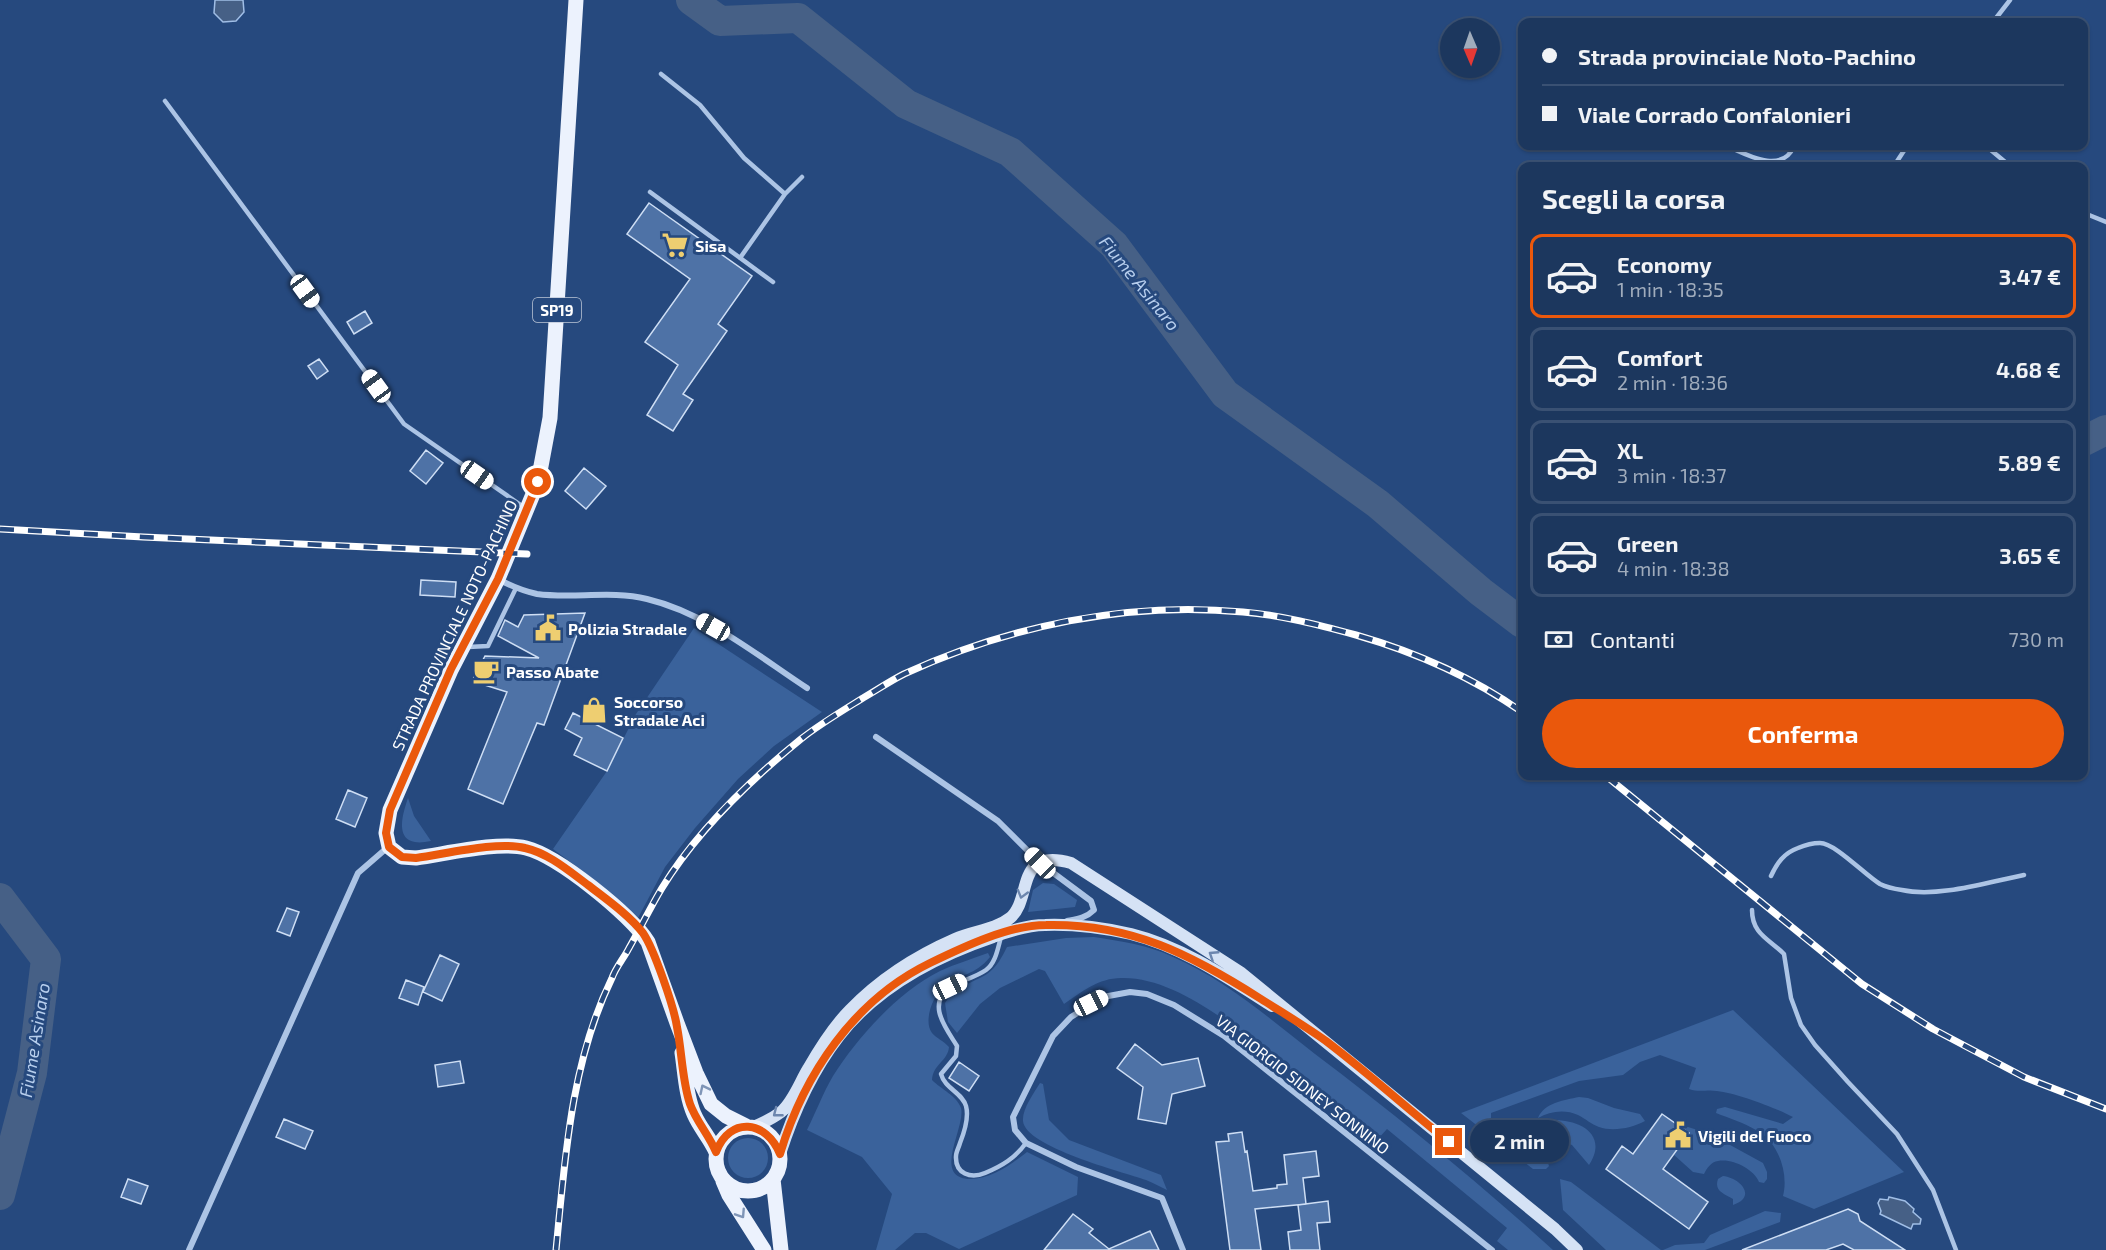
<!DOCTYPE html>
<html lang="it">
<meta charset="utf-8">
<style>
body{margin:0;font-family:"Exo 2",sans-serif;background:#294267;color:#f1f3f6;height:100vh;display:flex;flex-direction:column;font-size:22px;white-space:nowrap}
*{box-sizing:border-box;margin:0}
p{font-size:20px;color:#a0acbc}
.icon{flex:none;width:33px;height:33px;fill:none;stroke:currentColor;stroke-width:2;stroke-linecap:round;stroke-linejoin:round}
.map{position:relative;flex:1;overflow:hidden}
.details{position:absolute;left:1518px;top:162px;width:570px;height:618px;display:flex;flex-direction:column;background:#1c375e;border-radius:12px;box-shadow:0 2px 4px #0004,0 0 0 2px #3a5173}
.details>*{flex:none}
.hud{position:absolute;left:1518px;top:18px;width:570px;height:132px;border-radius:12px;box-shadow:0 2px 4px #0004,0 0 0 2px #3a5173;display:grid;align-content:center;height:132px;padding:0 24px;background:#1c375e}
.needle{width:39px;rotate:178deg}
.fabs{position:absolute;left:1440px;top:18px;display:grid;gap:12px}
.fabs a{display:grid;place-items:center;width:60px;height:60px;border-radius:50%;background:#1c375e;box-shadow:0 2px 4px #0004,0 0 0 2px #3a5173;font-size:30px}
.end{position:absolute;width:27px;height:27px;margin:-14px;border:8px solid #ea580c;background:#fff;box-shadow:0 0 0 3px #fff}
.from{border-radius:50%}
.bubble{position:absolute;height:42px;border-radius:21px;background:#1c375e;box-shadow:0 2px 4px #0004,0 0 0 2px #3a5173;font-size:20px;font-weight:700;line-height:42px;text-align:center}
.car{position:absolute;width:18px;height:36px;margin:-18px -9px;border-radius:8px;box-shadow:0 0 4px 2px #0007;background:linear-gradient(#fff 24%,#345 0 40%,#fff 0 76%,#345 0 86%,#fff 0)}
.hud b{display:flex;align-items:center;gap:21px;height:57px;font-size:22px}
.hud b+b{border-top:2px solid #3a5173}
.hud i{width:15px;height:15px;background:#f1f3f6}
ul{padding:0;list-style:none}
li{display:flex;align-items:center;gap:18px;height:84px;margin:0 12px 9px;padding:0 12px;border:3px solid #3a5173;border-radius:12px}
li div{flex:1}
li b{display:block;font-size:22px}
li em{font-style:normal;font-weight:700}
li.current{border-color:#ea580c}
li>.icon{width:54px;height:54px;stroke-width:1.5}
h2{padding:0 24px;font-size:27px;line-height:72px}
.pay{display:flex;align-items:center;gap:15px;height:66px;padding:0 24px;font-size:22px}
.pay p{margin-inline-start:auto}
.primary-button{display:flex;gap:12px;margin-top:auto;padding:12px 24px}
.primary-button a{flex:1;height:69px;border-radius:36px;background:#ea580c;color:#fff;font-size:24px;font-weight:700;line-height:69px;text-align:center}
.map>svg:first-child{display:block}
.green{fill:#3a629b}
.water{fill:#466086;stroke:#a0bee6;stroke-width:1.5}
.lines{fill:none;stroke-linecap:round;stroke-linejoin:round}
.river{stroke:#466086;stroke-width:30}
.building{fill:#4e72a6;stroke:#cedef4;stroke-width:1.5}
.service{stroke:#acc4e5;stroke-width:4.5}
.minor{stroke:#acc4e5;stroke-width:6}
.secondary{stroke:#d5e2f5;stroke-width:12}
.primary{stroke:#ecf2fd;stroke-width:15}
.rail-casing{stroke:#fff;stroke-width:7}
.rail{stroke:#26497e;stroke-width:4.5;stroke-dasharray:14;stroke-linecap:butt}
.oneway{stroke:#6c86ae}
.oneway2{stroke:#7f95b7}
.route{stroke:#ea580c;stroke-width:8}
.labels{text-anchor:middle;dominant-baseline:central;stroke-width:6;stroke-linejoin:round;paint-order:stroke}
.shield{fill:#26497e;stroke:#bec8d8;stroke-width:1.5}
.shield-label{font-size:15px;font-weight:bold;fill:#fff}
.poi-label{font-size:16px;font-weight:bold;fill:#fff;stroke:#26497e;text-anchor:start}
.street-label{font-size:16px;fill:#fff;stroke:#26497e}
.water-label{font-size:18px;font-style:italic;fill:#b7ceed;stroke:#26497e}
</style>
<div class="map">
<svg width="2106" height="1250" viewBox="0 0 2106 1250">
<rect width="100%" height="100%" fill="#26497e"/>
<path class="green" d="M 694,628 L 822,712 L 774,746 L 738,779 L 695,828 L 665,867 L 638,918 L 585,873 L 553,849 L 607,771 L 636,714 Z
M 408,798 L 414,816 L 431,841 C 394,849 400,821 408,798 Z
M 1043,883 L 1054,884 L 1077,900 L 1075,907 L 1028,912 L 1033,890 Z
M 1094,937 C 1120,941 1149,945 1173,957 C 1226,980 1270,1019 1315,1054 C 1397,1116 1477,1181 1553,1250 L 1508,1250 L 1497,1241 L 1507,1228 L 1387,1129 L 1376,1141 C 1348,1118 1321,1096 1294,1074 C 1250,1039 1180,976 1121,978 C 1099,978 1081,992 1064,1004 L 1045,971 L 1039,969 L 1000,988 L 980,1004 L 957,1033 L 948,1022 L 945,1003 C 955,987 972,983 987,974 C 997,967 1002,957 1007,947 L 1066,938 Z
M 988,953 L 990,957 C 975,976 960,973 944,987 C 933,995 923,1021 932,1033 C 936,1038 944,1041 949,1047 C 948,1061 933,1064 932,1080 C 941,1089 957,1096 961,1108 C 966,1127 931,1178 970,1179 C 992,1179 1010,1165 1027,1152 L 1078,1177 L 1077,1195 L 959,1249 L 926,1233 L 915,1233 L 895,1250 L 876,1250 L 892,1194 L 862,1157 L 807,1130 C 816,1112 823,1093 833,1076 C 857,1038 899,991 940,971 C 955,964 972,959 988,953 Z
M 1733,1010 L 1904,1172 L 1814,1209 L 1783,1196 C 1789,1173 1778,1141 1756,1130 C 1744,1123 1729,1118 1716,1113 L 1717,1109 L 1725,1107 L 1783,1124 L 1793,1117 C 1776,1108 1736,1093 1717,1091 C 1706,1089 1701,1093 1689,1089 L 1696,1068 L 1660,1055 L 1640,1062 L 1623,1075 L 1579,1081 L 1491,1113 L 1491,1130 L 1526,1157 L 1539,1154 L 1547,1160 L 1549,1166 L 1546,1169 L 1533,1169 L 1461,1113 Z
M 1040,1083 L 1043,1084 L 1049,1120 L 1069,1140 L 1161,1175 L 1167,1190 C 1160,1187 1154,1183 1146,1180 C 1123,1172 1025,1147 1023,1121 C 1022,1109 1034,1093 1040,1083 Z
M 1579,1097 L 1588,1098 L 1614,1108 L 1640,1114 L 1645,1121 C 1632,1128 1613,1132 1599,1127 C 1591,1124 1586,1119 1578,1115 C 1565,1109 1550,1111 1538,1118 C 1544,1103 1564,1100 1579,1097 Z
M 1551,1120 C 1579,1119 1609,1134 1589,1165 L 1572,1145 L 1555,1140 L 1549,1137 L 1543,1129 L 1544,1123 Z
M 1688,1127 L 1710,1134 L 1763,1163 L 1767,1172 L 1767,1179 L 1764,1183 L 1759,1182 C 1754,1169 1732,1158 1718,1161 C 1711,1162 1707,1168 1704,1174 L 1693,1172 L 1673,1154 L 1683,1129 Z
M728 1158a20 20 0 1 1 40 0a20 20 0 1 1-40 0Z
M 1723,1176 C 1741,1178 1757,1197 1733,1205 L 1733,1199 C 1723,1193 1714,1191 1718,1179 Z
M 1560,1179 L 1571,1182 L 1661,1250 L 1606,1250 L 1563,1210 Z
M 1765,1211 L 1781,1213 L 1780,1222 L 1705,1250 L 1663,1250 L 1675,1245 L 1704,1243 L 1710,1235 Z"/>
<path class="water" d="M 215,0 L 243,0 L 244,12 L 236,21 L 223,22 L 214,13 Z
M 1889,1197 L 1905,1201 L 1914,1209 L 1913,1212 L 1921,1219 L 1920,1224 L 1913,1224 L 1911,1229 L 1880,1214 L 1881,1211 L 1878,1203 L 1880,1199 L 1888,1200 Z"/>
<g class="lines">
<path class="river" d="M 691,0 L 720,21 L 798,18 L 906,104 L 1010,152 L 1114,245 L 1225,394 L 1378,504 L 1481,592 L 1522,623
M 2084,441 L 2106,430
M 0,898 L 46,959 L 32,1073 L 0,1195"/>
</g>
<path class="building" d="M 649,203 L 752,276 L 718,324 L 727,331 L 683,394 L 693,400 L 673,431 L 647,415 L 678,365 L 645,342 L 690,279 L 627,234 Z
M 365,311 L 372,323 L 354,334 L 347,322 Z
M 319,359 L 328,371 L 317,379 L 308,366 Z
M 426,450 L 443,463 L 426,484 L 410,471 Z
M 584,468 L 606,486 L 586,509 L 565,491 Z
M 421,580 L 456,582 L 455,597 L 420,595 Z
M 585,613 L 544,725 L 537,723 L 503,804 L 468,789 L 507,692 L 472,681 L 485,656 L 539,658 L 498,636 L 505,620 L 518,627 L 524,615 Z
M 573,713 L 623,738 L 607,771 L 574,755 L 582,738 L 565,729 Z
M 348,790 L 367,798 L 355,827 L 336,819 Z
M 287,908 L 299,912 L 290,936 L 277,931 Z
M 440,955 L 459,964 L 442,1001 L 423,992 Z
M 406,980 L 424,987 L 418,1005 L 399,998 Z
M 1135,1044 L 1162,1065 L 1198,1058 L 1205,1086 L 1172,1094 L 1166,1124 L 1138,1119 L 1143,1087 L 1117,1068 Z
M 460,1061 L 464,1083 L 438,1087 L 435,1065 Z
M 959,1062 L 979,1076 L 969,1091 L 949,1078 Z
M 1662,1114 L 1689,1133 L 1663,1169 L 1708,1202 L 1689,1229 L 1606,1169 L 1622,1146 L 1633,1154 Z
M 284,1119 L 313,1131 L 305,1149 L 276,1137 Z
M 1242,1132 L 1245,1152 L 1247,1151 L 1253,1191 L 1277,1188 L 1277,1185 L 1287,1184 L 1284,1155 L 1316,1151 L 1319,1176 L 1303,1178 L 1306,1204 L 1255,1209 L 1261,1250 L 1230,1250 L 1216,1142 L 1229,1141 L 1228,1134 Z
M 128,1179 L 148,1186 L 141,1204 L 121,1197 Z
M 1328,1201 L 1330,1222 L 1317,1223 L 1320,1250 L 1290,1250 L 1288,1232 L 1301,1230 L 1298,1205 Z
M 1848,1209 L 1858,1214 L 1860,1221 L 1905,1250 L 1854,1250 L 1843,1244 L 1826,1250 L 1742,1250 Z
M 1073,1214 L 1093,1229 L 1089,1233 L 1109,1249 L 1150,1231 L 1159,1250 L 1044,1250 Z"/>
<g class="lines">
<path class="service" d="M 1993,22 L 2010,0
M 661,74 L 700,105 L 744,158 L 785,194
M 165,101 L 404,424 L 525,508
M 1727,146 C 1747,155 1782,175 1794,146
M 1986,146 L 2010,166
M 1894,166 L 1907,146
M 650,192 L 773,282
M 2084,213 L 2106,222
M 740,258 L 785,194 L 802,177
M 468,647 L 488,646 L 516,588
M 1771,876 C 1777,863 1784,853 1798,848 C 1805,845 1813,843 1820,843 C 1835,843 1865,875 1880,884 C 1886,887 1895,889 1902,890 C 1938,898 1988,882 2024,875
M 1752,910 C 1752,934 1769,939 1784,954 L 1791,998 L 1801,1025 L 1815,1045 L 1848,1082 L 1897,1134 L 1933,1190 L 1956,1250
M 1001,937 C 998,947 996,963 986,970 C 976,977 963,980 952,986 C 925,1003 946,1028 957,1046 L 956,1056 L 941,1074 C 945,1089 962,1092 966,1106 C 969,1117 964,1133 960,1143 C 959,1147 956,1152 956,1156 C 955,1174 971,1179 985,1173 C 1002,1166 1015,1158 1026,1143"/>
<path class="minor" d="M 498,579 C 511,586 523,591 537,594 C 573,599 611,590 647,599 C 706,613 758,656 807,688
M 876,737 L 998,821 L 1040,863 L 1091,901 L 1094,910 C 1086,918 1077,919 1067,921
M 189,1250 L 358,873 L 388,847
M 1183,1250 L 1162,1198 L 1076,1167 L 1026,1143 L 1015,1130 L 1013,1117 L 1053,1036 L 1071,1017 L 1103,997 L 1130,992 L 1147,994 L 1174,1005 L 1224,1036 L 1492,1250"/>
<path class="secondary" d="M 753,1127 C 763,1123 773,1118 781,1112 C 793,1102 800,1082 808,1069 C 820,1048 833,1027 850,1010 C 880,979 916,956 955,939 C 973,931 995,930 1010,918 C 1033,899 1014,847 1071,863 L 1240,972 L 1555,1229 L 1577,1250
M 780,1154 C 793,1113 812,1071 839,1036 C 877,987 934,957 993,937 C 1009,931 1027,925 1045,925 C 1073,924 1104,928 1131,934 C 1183,947 1228,978 1272,1006"/>
<path class="primary" d="M 576,0 L 550,418 L 538,482 L 498,579 L 451,670 L 390,810 L 386,833 L 389,847 L 402,857 L 416,858 C 446,854 498,841 526,848 C 558,856 630,914 648,942 L 677,1023 L 696,1073 L 711,1104 L 726,1116 L 746,1126
M 682,1053 C 685,1073 686,1096 694,1114 C 700,1128 710,1138 716,1152
M716 1159a32 32 0 1 1 64 0a32 32 0 1 1-64 0Z
M 773,1179 L 781,1250
M 723,1181 L 729,1195 L 764,1250"/>
<g class="rail-casing">
<path id="rail" d="M 0,529 L 143,537 L 527,554
M 1606,776 L 1862,984 L 1933,1029 L 2024,1077 L 2106,1109
M 556,1250 C 565,1158 571,1062 612,978 C 616,967 624,958 629,948 C 640,929 650,908 662,888 C 697,831 748,782 801,739 C 820,724 842,711 863,698 C 877,690 890,681 904,674 C 1009,626 1127,601 1243,612 C 1281,615 1319,625 1356,635 C 1415,652 1472,677 1522,712"/>
</g>
<use href="#rail" class="rail"/>
</g>
<defs><path id="oneway-chevron" d="M-2-3.5L2.5 0L-2 3.5" fill="none" stroke-width="1.6" stroke-linecap="round" stroke-linejoin="round" transform="scale(1.5)"/></defs>
<g class="oneway">
<use href="#oneway-chevron" transform="translate(1022 894) rotate(106)"/>
<use href="#oneway-chevron" transform="translate(1213 955) rotate(-147)"/>
<use href="#oneway-chevron" transform="translate(777 1113) rotate(142)"/>
</g>
<g class="oneway2">
<use href="#oneway-chevron" transform="translate(704 1089) rotate(-116)"/>
<use href="#oneway-chevron" transform="translate(741 1214) rotate(57)"/>
</g>
<g class="lines">
<path class="route" d="M 538,482 L 498,579 L 451,669 L 390,810 L 386,833 L 389,847 L 402,857 L 416,858 C 446,854 497,841 525,848 C 548,853 569,871 588,885 C 606,899 629,915 643,933 C 654,949 674,1007 677,1027 C 682,1052 682,1080 690,1104 C 696,1121 709,1135 716,1152 C 730,1116 766,1120 780,1154 C 804,1074 854,1000 930,963 C 963,947 1009,925 1046,925 C 1131,923 1192,955 1261,999 C 1283,1013 1305,1026 1326,1041 C 1368,1073 1408,1109 1449,1142"/>
</g>
<defs>
<g id="supermarket-bare" transform="scale(2.07)"><path d="M-6-5.5h2.5l.6 2H6L4.5 2H-2.5L-4.4-4H-6ZM-1.5 3.2a1.3 1.3 0 1 0 .1 0ZM3 3.2a1.3 1.3 0 1 0 .1 0Z" fill="#eece71" stroke="#26497e" stroke-width="2.5" paint-order="stroke"/></g>
<g id="civic-bare" transform="scale(2.07)"><path d="M-.6-6.5H3V-4.5H.6V-3L4-1V1h2V6H-6V1h2V-1L-.6-3ZM-1.2 2.5V6h2.4V2.5Z" fill="#eece71" stroke="#26497e" stroke-width="2.5" paint-order="stroke"/></g>
<g id="cafe-bare" transform="scale(2.07)"><path d="M-5.5-4.5H6V0H3Q3 3.5 0 3.5H-2.5Q-5.5 3.5-5.5 0ZM3-3.2v2h1.7v-2ZM-6 4.5H4V6H-6Z" fill="#eece71" stroke="#26497e" stroke-width="2.5" paint-order="stroke"/></g>
<g id="shop-bare" transform="scale(2.07)"><path d="M-5-2.5h2.3a2.7 3.5 0 0 1 5.4 0H5L5.5 6h-11ZM-1.5-2.5h3a1.5 2.3 0 0 0-3 0Z" fill="#eece71" stroke="#26497e" stroke-width="2.5" paint-order="stroke"/></g>
</defs>
<g fill-rule="evenodd">
<use href="#supermarket-bare" x="675" y="245"/>
<use href="#civic-bare" x="548" y="628"/>
<use href="#cafe-bare" x="486" y="671"/>
<use href="#shop-bare" x="594" y="710"/>
<use href="#civic-bare" x="1678" y="1135"/>
</g>
<g class="labels">
<rect class="shield" x="533" y="298" width="48" height="24" rx="4.5"/>
<g class="shield-label">
<text x="557" y="310">SP19</text>
</g>
<g class="poi-label">
<text x="695" y="245">Sisa</text>
<text x="568" y="628">Polizia Stradale</text>
<text x="506" y="671">Passo Abate</text>
<text x="614" y="701">Soccorso<tspan x="614" dy="18">Stradale Aci</tspan></text>
<text x="1698" y="1135">Vigili del Fuoco</text>
</g>
<g class="street-label">
<text transform="translate(454 625) rotate(-65)">STRADA PROVINCIALE NOTO-PACHINO</text>
<text transform="translate(1303 1084) rotate(38)">VIA GIORGIO SIDNEY SONNINO</text>
</g>
<g class="water-label">
<text transform="translate(1140 283) rotate(51)">Fiume Asinaro</text>
<text transform="translate(34 1040) rotate(-81)">Fiume Asinaro</text>
</g>
</g>
</svg>
<div class="fabs">
<a><svg class="needle" viewBox="-14 -14 28 28"><path d="M0-13l5 13h-10z" fill="#e53935"/><path d="M0 13l5-13h-10z" fill="#a0acbc"/></svg></a>
</div>
<i class="end from" style="left:538px;top:482px"></i>
<i class="end" style="left:1449px;top:1142px"></i>
<div class="bubble" style="left:1470px;top:1120px;width:99px">2 min</div>
<i class="car" style="left:305px;top:291px;rotate:144deg"></i>
<i class="car" style="left:376px;top:386px;rotate:324deg"></i>
<i class="car" style="left:477px;top:475px;rotate:125deg"></i>
<i class="car" style="left:713px;top:627px;rotate:299deg"></i>
<i class="car" style="left:1040px;top:863px;rotate:315deg"></i>
<i class="car" style="left:950px;top:987px;rotate:65deg"></i>
<i class="car" style="left:1091px;top:1003px;rotate:64deg"></i>
<div class="hud">
<b><i class="from"></i>Strada provinciale Noto-Pachino</b>
<b><i></i>Viale Corrado Confalonieri</b>
</div>
<section class="details">
<h2>Scegli la corsa</h2>
<ul>
<li class="current"><svg class="icon" aria-label="car" viewBox="0 0 24 24"><path d="M5 17H2v-5l4-1 3-4h7l3 4 3 1v5h-3M9 17h6M6 11h13"/><circle cx="7" cy="17" r="2"/><circle cx="17" cy="17" r="2"/></svg><div><b>Economy</b><p>1 min · 18:35</p></div><em>3.47 €</em></li>
<li><svg class="icon" aria-label="car" viewBox="0 0 24 24"><path d="M5 17H2v-5l4-1 3-4h7l3 4 3 1v5h-3M9 17h6M6 11h13"/><circle cx="7" cy="17" r="2"/><circle cx="17" cy="17" r="2"/></svg><div><b>Comfort</b><p>2 min · 18:36</p></div><em>4.68 €</em></li>
<li><svg class="icon" aria-label="car" viewBox="0 0 24 24"><path d="M5 17H2v-5l4-1 3-4h7l3 4 3 1v5h-3M9 17h6M6 11h13"/><circle cx="7" cy="17" r="2"/><circle cx="17" cy="17" r="2"/></svg><div><b>XL</b><p>3 min · 18:37</p></div><em>5.89 €</em></li>
<li><svg class="icon" aria-label="car" viewBox="0 0 24 24"><path d="M5 17H2v-5l4-1 3-4h7l3 4 3 1v5h-3M9 17h6M6 11h13"/><circle cx="7" cy="17" r="2"/><circle cx="17" cy="17" r="2"/></svg><div><b>Green</b><p>4 min · 18:38</p></div><em>3.65 €</em></li>
</ul>
<div class="pay"><svg class="icon" aria-label="cash" viewBox="0 0 24 24"><path d="M3 7h18v10H3z"/><circle cx="12" cy="12" r="2"/></svg>Contanti<p>730 m</p></div>
<div class="primary-button"><a>Conferma</a></div>
</section>
</div>
